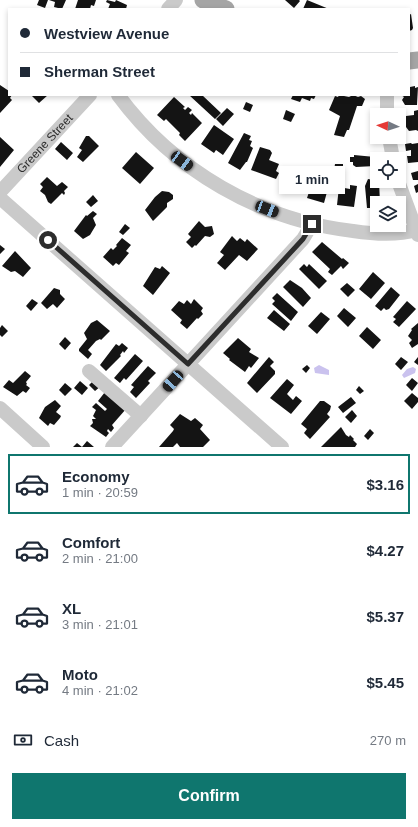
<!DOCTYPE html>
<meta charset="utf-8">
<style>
body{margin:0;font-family:Arial,sans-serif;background:#f2f2f3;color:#1f2937;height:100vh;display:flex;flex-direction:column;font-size:15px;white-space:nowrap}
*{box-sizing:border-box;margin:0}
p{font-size:13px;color:#747a83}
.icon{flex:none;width:22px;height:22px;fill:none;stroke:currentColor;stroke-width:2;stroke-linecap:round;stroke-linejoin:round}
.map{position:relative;height:447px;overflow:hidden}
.side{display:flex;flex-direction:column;background:#fff;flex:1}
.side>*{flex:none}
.guide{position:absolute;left:8px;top:8px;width:402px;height:88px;border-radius:0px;box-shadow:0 2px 6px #0003;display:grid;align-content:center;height:88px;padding:0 12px;background:#fff}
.needle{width:26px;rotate:273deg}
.fabs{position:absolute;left:370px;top:108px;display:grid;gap:8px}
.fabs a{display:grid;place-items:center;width:36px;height:36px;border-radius:0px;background:#fff;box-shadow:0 2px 6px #0003;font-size:20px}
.end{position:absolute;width:18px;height:18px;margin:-9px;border:5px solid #2d2d2d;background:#fff;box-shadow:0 0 0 2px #fff}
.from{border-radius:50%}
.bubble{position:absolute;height:28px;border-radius:0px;background:#fff;box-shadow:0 2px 6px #0003;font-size:13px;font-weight:700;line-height:28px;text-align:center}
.car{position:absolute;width:12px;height:24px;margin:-12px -6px;border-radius:5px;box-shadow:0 0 3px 1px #0007;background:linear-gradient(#222 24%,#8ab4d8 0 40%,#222 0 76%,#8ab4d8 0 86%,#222 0)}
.guide b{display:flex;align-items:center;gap:14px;height:38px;font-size:15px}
.guide b+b{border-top:1px solid #e0e1e3}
.guide i{width:10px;height:10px;background:#1f2937}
ul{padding:7px 0 0;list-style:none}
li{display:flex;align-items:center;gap:12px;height:60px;margin:0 8px 6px;padding:0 4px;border:2px solid transparent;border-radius:0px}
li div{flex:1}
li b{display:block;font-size:15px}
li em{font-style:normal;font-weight:700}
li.on{border-color:#0f766e}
li>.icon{width:36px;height:36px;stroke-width:1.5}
.pay{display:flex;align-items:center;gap:10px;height:44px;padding:0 12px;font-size:15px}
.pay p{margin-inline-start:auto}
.action{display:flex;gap:8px;margin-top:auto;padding:8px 12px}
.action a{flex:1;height:46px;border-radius:0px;background:#0f766e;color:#fff;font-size:16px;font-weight:700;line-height:46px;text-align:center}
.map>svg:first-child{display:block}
.water{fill:#cac2ee}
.building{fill:#141414}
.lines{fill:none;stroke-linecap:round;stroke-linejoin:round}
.minor{stroke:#cacaca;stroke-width:14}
.major{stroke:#a5a5a5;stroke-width:17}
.route{stroke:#2d2d2d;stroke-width:5}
.labels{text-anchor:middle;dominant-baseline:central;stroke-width:4;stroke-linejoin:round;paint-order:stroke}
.street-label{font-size:12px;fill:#2d2d2d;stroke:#fff}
</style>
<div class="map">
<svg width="418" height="447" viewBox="0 0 418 447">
<rect width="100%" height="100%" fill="#fff"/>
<path class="water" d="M 319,365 L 329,370 L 329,375 L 315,373 L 314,368 Z
M 413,367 L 416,369 L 415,373 L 404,378 L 402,375 L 407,369 Z"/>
<path class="building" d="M 39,0 L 48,0 L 45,8 L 37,5 Z
M 49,0 L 66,0 L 62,9 L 54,7 L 55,2 Z
M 78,0 L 96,0 L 94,6 L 91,5 L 90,9 L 75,9 Z
M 107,0 L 115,2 L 116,0 L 127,5 L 126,9 L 108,9 L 110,4 L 106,2 Z
M 285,0 L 299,0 L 300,1 L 294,8 Z
M 307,0 L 329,9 L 303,9 Z
M 411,14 L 413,28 L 412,30 L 409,31 L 409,15 Z
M 0,85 L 9,91 L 9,95 L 12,95 L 10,98 L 12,100 L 0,113 Z
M 415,86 L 415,88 L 418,87 L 417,105 L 405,105 L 402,100 L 404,97 L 401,95 L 409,95 L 410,87 Z
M 31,95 L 48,95 L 39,103 Z
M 189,95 L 202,95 L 221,113 L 215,119 Z
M 293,95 L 316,95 L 314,99 L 311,98 L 310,101 L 302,98 L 300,102 L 291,99 Z
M 339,95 L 349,97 L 353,95 L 358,97 L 361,96 L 365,99 L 362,106 L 357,106 L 349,130 L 347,130 L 344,137 L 334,135 L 340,116 L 329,110 L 335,96 L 338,97 Z
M 174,97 L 185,107 L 183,108 L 185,110 L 188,107 L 192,110 L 189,113 L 191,115 L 192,113 L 202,123 L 185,141 L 179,135 L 180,133 L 166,119 L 164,121 L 157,115 Z
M 246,102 L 253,105 L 250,112 L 243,109 Z
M 227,108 L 234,114 L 223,126 L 216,119 Z
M 286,110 L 295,114 L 291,122 L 283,119 Z
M 418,110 L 418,131 L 416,130 L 409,131 L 406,127 L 406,116 L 414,115 L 414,111 Z
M 214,125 L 234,139 L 223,155 L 216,150 L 214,153 L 201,144 Z
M 244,133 L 251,136 L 249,140 L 252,141 L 250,146 L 253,148 L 247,162 L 246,162 L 240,170 L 228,163 Z
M 86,136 L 89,136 L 99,146 L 83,162 L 77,157 L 82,150 L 79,148 Z
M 0,137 L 14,150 L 0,167 Z
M 61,142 L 73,153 L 67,160 L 55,149 Z
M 411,143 L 412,144 L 418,143 L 418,162 L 408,163 L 407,156 L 411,156 L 411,150 L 406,151 L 405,144 Z
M 260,147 L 270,150 L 272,153 L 269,160 L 279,164 L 276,171 L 279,173 L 276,179 L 251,170 Z
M 136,152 L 154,168 L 140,184 L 122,168 Z
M 354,155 L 375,157 L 375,166 L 356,167 L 353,165 L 353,162 L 350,162 L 350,157 L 354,157 Z
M 335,164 L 343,164 L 343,170 L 334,170 Z
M 287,171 L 295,176 L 296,172 L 303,174 L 297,190 L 293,188 L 292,189 L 282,184 Z
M 418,171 L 418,180 L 413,180 L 411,173 Z
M 47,177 L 57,186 L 62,182 L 68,187 L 64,191 L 65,193 L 64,195 L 62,193 L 51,204 L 48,202 L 45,195 L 40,191 L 43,187 L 40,184 Z
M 314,177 L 330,181 L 324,203 L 307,198 Z
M 368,179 L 379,181 L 380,203 L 377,203 L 377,208 L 367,208 L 365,186 Z
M 418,184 L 418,192 L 416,193 L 414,186 Z
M 350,185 L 357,186 L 354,207 L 337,205 L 339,187 L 350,189 Z
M 162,191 L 169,192 L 173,195 L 173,199 L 167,203 L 167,207 L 153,221 L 145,210 L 155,197 Z
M 93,195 L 98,201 L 91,207 L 86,202 Z
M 93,211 L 97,214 L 93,218 L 96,225 L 90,235 L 83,239 L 74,231 L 86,215 L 87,216 Z
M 199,221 L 205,227 L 212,226 L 214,234 L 210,237 L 205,236 L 196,246 L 195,245 L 192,248 L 186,242 L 191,237 L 188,234 Z
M 125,224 L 130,228 L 123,235 L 119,232 Z
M 232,236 L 237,241 L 240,238 L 245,242 L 247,239 L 258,249 L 247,261 L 239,255 L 225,270 L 217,263 L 224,255 L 220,252 Z
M 122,238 L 131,245 L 126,251 L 129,253 L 119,265 L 116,263 L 113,266 L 103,257 L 111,248 L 113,250 L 117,246 L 116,245 Z
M 322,242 L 342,259 L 343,258 L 349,263 L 343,269 L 341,266 L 332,275 L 328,272 L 330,269 L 312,252 Z
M 0,245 L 5,249 L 0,254 Z
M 15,251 L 31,268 L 23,277 L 15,271 L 11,272 L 2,266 Z
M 304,264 L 307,267 L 309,264 L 327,281 L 319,289 L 299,269 Z
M 162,266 L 170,273 L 153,295 L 143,286 L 155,267 L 160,269 Z
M 373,272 L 385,283 L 371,299 L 359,289 Z
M 290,280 L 302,288 L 311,298 L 303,307 L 283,287 Z
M 347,283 L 355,290 L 348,297 L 340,289 Z
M 391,287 L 400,295 L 389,309 L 386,310 L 384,308 L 381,311 L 375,306 Z
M 54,288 L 60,290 L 60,294 L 65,299 L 57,308 L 53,304 L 47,309 L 41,303 Z
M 277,293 L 298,312 L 291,321 L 272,304 L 275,301 L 272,298 Z
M 32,299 L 38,303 L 31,311 L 26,306 Z
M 194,299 L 203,308 L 201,311 L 203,314 L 198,319 L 197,318 L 187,329 L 180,323 L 182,320 L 171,310 L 179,301 L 184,304 L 187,300 L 191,304 Z
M 407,301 L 416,309 L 399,327 L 393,322 L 396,319 L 393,317 Z
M 344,308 L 356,318 L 348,327 L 337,316 Z
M 274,310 L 290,324 L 284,331 L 267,318 Z
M 321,312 L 330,319 L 317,334 L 308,326 Z
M 97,320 L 110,331 L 101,340 L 100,339 L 96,341 L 88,350 L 92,354 L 88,359 L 79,351 L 79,349 L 87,339 L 84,333 L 91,323 Z
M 418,323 L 418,344 L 412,348 L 409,343 L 412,340 L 408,336 L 412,330 L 411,329 Z
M 2,325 L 8,331 L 2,337 L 0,335 L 0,328 Z
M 367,327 L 381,340 L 373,349 L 359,336 Z
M 65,337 L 71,343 L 65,350 L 59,344 Z
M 238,338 L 251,349 L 249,352 L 259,358 L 251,368 L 249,366 L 245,372 L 229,360 L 230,359 L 223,353 Z
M 122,343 L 128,348 L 124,353 L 123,351 L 120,355 L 121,356 L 106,371 L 100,365 L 116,344 L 119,346 Z
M 135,354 L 143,361 L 126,380 L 124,378 L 120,383 L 114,378 Z
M 269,357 L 274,362 L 270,366 L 275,371 L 275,374 L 257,393 L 247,383 Z
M 401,357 L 408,362 L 401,370 L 395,364 Z
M 418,357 L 418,365 L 414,362 Z
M 307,365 L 310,368 L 306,373 L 302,369 Z
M 148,366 L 156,373 L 148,381 L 150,383 L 136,398 L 130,392 L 134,387 L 131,385 Z
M 25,371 L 31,376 L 26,382 L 27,384 L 26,385 L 30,388 L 26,393 L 23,391 L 17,396 L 3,387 L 9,380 L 13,383 Z
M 412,378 L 418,383 L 412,391 L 406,385 Z
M 287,379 L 294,385 L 287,394 L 293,400 L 296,396 L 302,401 L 291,414 L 270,398 Z
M 94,380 L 101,386 L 95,391 L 89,385 Z
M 80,381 L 88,388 L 82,395 L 74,388 Z
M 65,383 L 72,389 L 65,396 L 59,390 Z
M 359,386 L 364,391 L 360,394 L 356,390 Z
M 105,392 L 126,409 L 112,425 L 114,428 L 111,432 L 108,429 L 107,431 L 109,433 L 106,437 L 90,426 L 93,423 L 92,419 L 96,419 L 93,416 L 96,410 L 92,407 L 96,403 L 105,411 L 107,409 L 98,401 Z
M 412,393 L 418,398 L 418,402 L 412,409 L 404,401 Z
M 351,397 L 356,403 L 343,413 L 338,407 Z
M 55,400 L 61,406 L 56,412 L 61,416 L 60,418 L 54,425 L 50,423 L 48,426 L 39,418 L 45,407 Z
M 320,401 L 324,401 L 331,406 L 330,410 L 327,414 L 330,417 L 310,439 L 304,433 L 307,429 L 301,424 Z
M 352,410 L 357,416 L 351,423 L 345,417 Z
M 180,414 L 191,421 L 195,418 L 203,425 L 200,429 L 210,440 L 203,447 L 180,447 L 177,443 L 173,447 L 159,447 L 173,431 L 174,429 L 170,425 Z
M 341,427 L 346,435 L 349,437 L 350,435 L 354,439 L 353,440 L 357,444 L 355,447 L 321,447 Z
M 370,429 L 374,433 L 368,440 L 364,436 Z
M 87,441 L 94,447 L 73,447 L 77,443 L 82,447 Z"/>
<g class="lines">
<g class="minor">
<path d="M 168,9 L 176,0"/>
<path d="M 118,95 C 174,171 260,220 353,231 C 373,234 396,236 416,230"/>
<path d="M 387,95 L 387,115"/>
<path d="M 389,137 L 393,159"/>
<path d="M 398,181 L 418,235"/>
<path id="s1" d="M 0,192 L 90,95"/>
<path d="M 0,198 L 282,447"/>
<path d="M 89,371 L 141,416"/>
<path d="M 0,408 L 43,447"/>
<path d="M 112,447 L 303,239 L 312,224"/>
</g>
<path class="major" d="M 203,0 L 226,9
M 409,61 L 418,60"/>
</g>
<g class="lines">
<path class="route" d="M 48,240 L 188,364 L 303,239 L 312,224"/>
</g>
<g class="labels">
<g class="street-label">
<text stroke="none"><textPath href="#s1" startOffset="66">Greene Street</textPath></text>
</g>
</g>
</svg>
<div class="fabs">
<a><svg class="needle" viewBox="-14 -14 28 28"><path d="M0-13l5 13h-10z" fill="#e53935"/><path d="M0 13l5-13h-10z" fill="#747a83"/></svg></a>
<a><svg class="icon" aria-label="locate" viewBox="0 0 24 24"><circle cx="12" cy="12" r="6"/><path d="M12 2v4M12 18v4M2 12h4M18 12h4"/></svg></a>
<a><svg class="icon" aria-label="layers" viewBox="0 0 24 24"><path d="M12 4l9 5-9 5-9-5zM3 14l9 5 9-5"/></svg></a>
</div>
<i class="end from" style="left:48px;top:240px"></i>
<i class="end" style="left:312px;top:224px"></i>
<div class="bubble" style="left:279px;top:166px;width:66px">1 min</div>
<i class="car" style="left:182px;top:161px;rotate:126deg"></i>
<i class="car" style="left:267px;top:209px;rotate:111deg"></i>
<i class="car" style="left:173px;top:381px;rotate:222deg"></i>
<div class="guide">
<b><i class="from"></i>Westview Avenue</b>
<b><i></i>Sherman Street</b>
</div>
</div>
<section class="side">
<ul>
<li class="on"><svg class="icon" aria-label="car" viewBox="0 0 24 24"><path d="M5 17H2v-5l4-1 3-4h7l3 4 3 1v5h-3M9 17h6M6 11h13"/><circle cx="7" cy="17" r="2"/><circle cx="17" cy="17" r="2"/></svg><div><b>Economy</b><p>1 min · 20:59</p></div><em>$3.16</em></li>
<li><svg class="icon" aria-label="car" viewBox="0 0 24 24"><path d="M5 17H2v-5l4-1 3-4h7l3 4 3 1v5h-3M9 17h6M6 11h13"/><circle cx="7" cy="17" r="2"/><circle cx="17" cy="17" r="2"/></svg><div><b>Comfort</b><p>2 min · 21:00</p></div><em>$4.27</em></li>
<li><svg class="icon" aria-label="car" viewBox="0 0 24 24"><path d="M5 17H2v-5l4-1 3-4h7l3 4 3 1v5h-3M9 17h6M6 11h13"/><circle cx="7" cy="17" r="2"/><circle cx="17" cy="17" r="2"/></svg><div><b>XL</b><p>3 min · 21:01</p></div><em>$5.37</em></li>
<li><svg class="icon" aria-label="car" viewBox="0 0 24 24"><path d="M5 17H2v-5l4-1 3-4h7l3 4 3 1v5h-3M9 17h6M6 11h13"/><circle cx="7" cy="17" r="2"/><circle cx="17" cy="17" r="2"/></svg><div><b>Moto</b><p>4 min · 21:02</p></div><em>$5.45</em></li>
</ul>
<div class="pay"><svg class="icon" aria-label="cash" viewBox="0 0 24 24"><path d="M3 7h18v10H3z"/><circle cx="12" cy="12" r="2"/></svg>Cash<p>270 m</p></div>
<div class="action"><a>Confirm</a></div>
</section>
